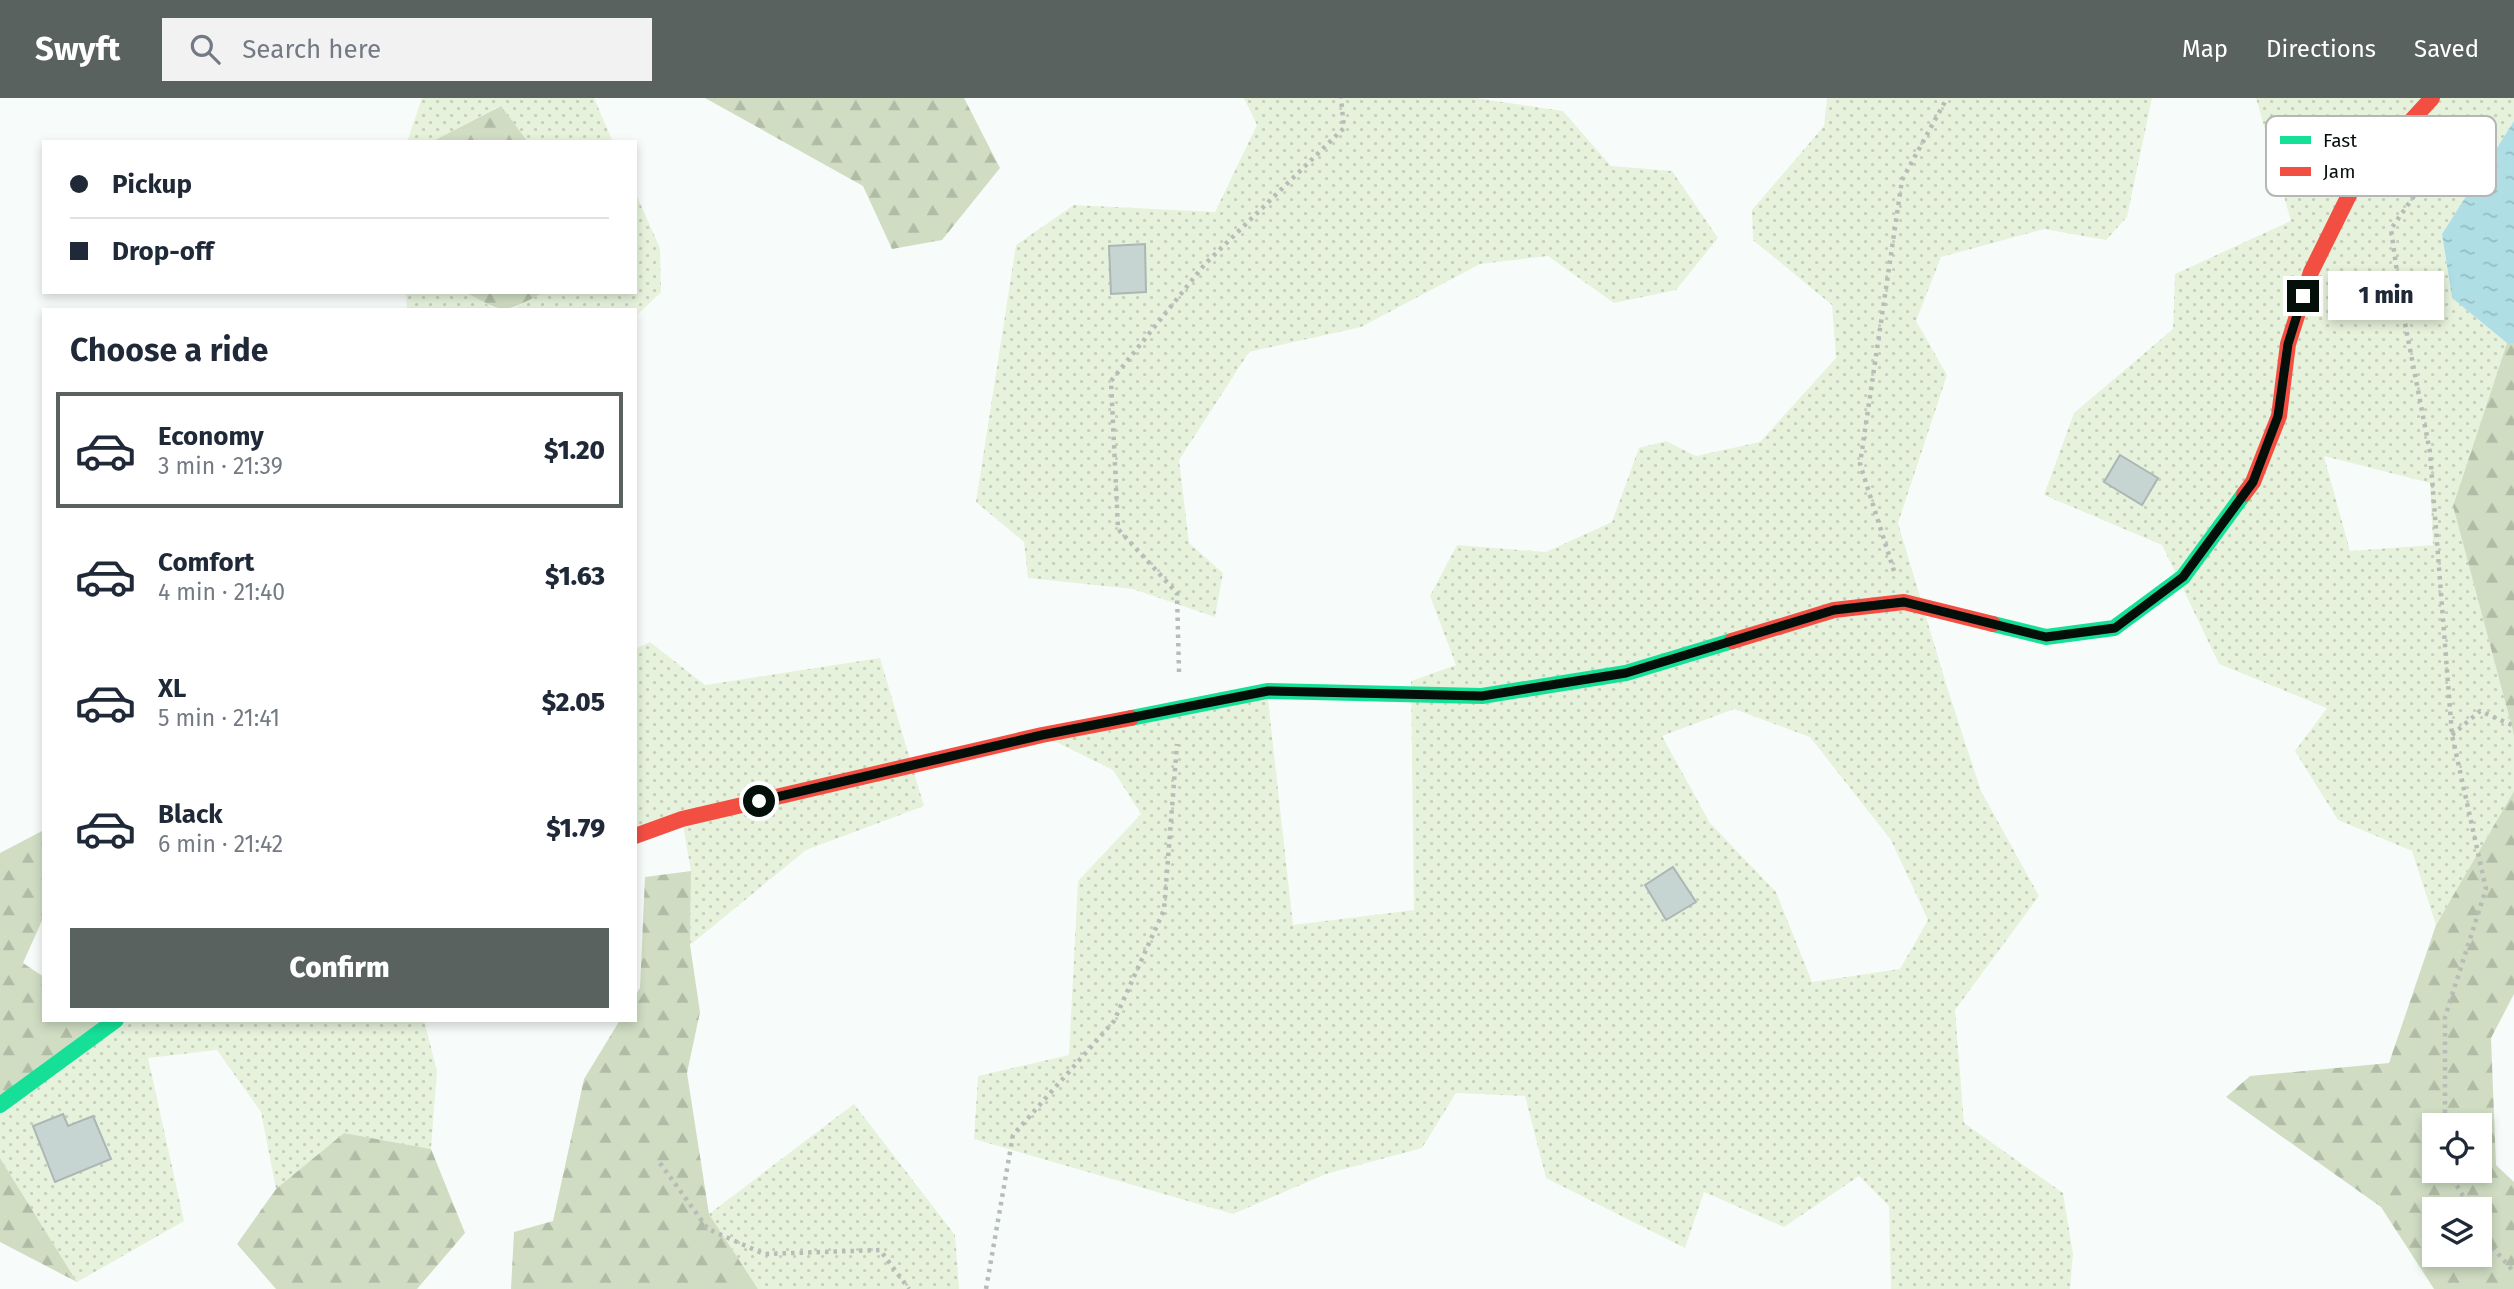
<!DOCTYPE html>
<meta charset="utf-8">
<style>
body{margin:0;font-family:"Fira Sans",sans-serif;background:#f2f2f3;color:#1f2937;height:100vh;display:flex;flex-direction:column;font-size:26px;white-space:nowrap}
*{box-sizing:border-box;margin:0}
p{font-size:23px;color:#747a83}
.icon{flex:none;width:38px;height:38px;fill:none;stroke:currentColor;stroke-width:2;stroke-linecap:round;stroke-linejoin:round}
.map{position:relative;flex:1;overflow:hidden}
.sheet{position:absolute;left:42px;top:210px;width:595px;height:714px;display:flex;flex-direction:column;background:#fff;border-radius:0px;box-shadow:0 4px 10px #0003}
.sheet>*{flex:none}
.guide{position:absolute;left:42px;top:42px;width:595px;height:154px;border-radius:0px;box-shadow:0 4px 10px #0003;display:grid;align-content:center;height:154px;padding:0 28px;background:#fff}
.buttons{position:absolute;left:2422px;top:1015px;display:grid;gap:14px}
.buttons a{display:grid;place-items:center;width:70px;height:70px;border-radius:0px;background:#fff;box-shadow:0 4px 10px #0003;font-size:35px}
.end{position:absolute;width:32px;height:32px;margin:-16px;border:9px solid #040f0a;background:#fff;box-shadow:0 0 0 4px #fff}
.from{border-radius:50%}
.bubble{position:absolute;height:49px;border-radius:0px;background:#fff;box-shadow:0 4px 10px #0003;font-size:23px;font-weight:800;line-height:49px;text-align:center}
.guide b{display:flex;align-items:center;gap:24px;height:66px;font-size:26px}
.guide b+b{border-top:2px solid #e0e1e3}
.guide i{width:18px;height:18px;background:#1f2937}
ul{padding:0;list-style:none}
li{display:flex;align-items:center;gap:21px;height:116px;margin:0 14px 10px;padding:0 14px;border:4px solid transparent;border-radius:0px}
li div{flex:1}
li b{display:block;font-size:26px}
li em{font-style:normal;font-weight:800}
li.current{border-color:#59625e}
li>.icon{width:63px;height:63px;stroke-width:1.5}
h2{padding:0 28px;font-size:32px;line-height:84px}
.action{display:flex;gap:14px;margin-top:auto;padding:14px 28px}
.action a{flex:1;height:80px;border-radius:0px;background:#59625e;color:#fff;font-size:28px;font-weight:800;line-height:80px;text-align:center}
header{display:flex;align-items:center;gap:42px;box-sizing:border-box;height:98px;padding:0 35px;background:#59625e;color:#fff}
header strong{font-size:33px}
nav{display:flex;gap:38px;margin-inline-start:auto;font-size:24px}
.search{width:490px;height:63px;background:#f2f2f3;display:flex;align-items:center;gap:18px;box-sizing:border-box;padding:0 24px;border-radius:0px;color:#747a83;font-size:26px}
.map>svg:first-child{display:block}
.grass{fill:url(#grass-dots);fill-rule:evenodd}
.forest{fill:url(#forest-firs);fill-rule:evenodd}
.water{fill:url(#water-ripples)}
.building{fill:#c6d4d2;stroke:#acb6b4;stroke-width:2}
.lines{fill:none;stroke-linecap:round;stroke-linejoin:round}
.path{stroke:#b6bdb8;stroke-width:4.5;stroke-dasharray:3.5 5;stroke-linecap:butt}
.fast{stroke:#16e098;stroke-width:16}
.jam{stroke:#f24e42;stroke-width:16}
.route{stroke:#040f0a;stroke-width:9}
.key{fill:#fff;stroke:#b4b7b6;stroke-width:2}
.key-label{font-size:19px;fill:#040f0a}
</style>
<header>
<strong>Swyft</strong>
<div class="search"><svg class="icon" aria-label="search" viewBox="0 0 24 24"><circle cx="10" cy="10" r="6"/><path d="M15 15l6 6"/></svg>Search here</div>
<nav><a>Map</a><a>Directions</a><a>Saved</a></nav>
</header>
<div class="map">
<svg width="2514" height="1191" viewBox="0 0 2514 1191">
<defs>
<pattern id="grass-dots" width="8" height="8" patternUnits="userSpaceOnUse" patternTransform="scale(1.75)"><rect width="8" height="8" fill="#e6f2dc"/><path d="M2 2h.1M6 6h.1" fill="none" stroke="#c4cebb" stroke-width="1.8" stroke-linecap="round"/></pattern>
<pattern id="forest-firs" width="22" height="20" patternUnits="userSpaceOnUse" patternTransform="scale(1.75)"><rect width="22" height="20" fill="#d0ddc3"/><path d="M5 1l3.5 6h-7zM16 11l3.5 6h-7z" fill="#b1bca6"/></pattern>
<pattern id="water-ripples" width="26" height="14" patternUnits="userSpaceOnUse" patternTransform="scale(1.75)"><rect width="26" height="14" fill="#b0dee5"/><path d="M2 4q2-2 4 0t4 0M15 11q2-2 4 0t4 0" fill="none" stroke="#96bdc3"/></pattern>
</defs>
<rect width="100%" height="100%" fill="#f7fcfa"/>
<path class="grass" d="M 422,0 L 594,0 L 613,44 L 528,44 L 500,8 L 431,44 L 407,44 Z
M 1244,0 L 1475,0 L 1563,13 L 1611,68 L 1672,73 L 1718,140 L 1676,192 L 1614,205 L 1548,158 L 1480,166 L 1361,229 L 1249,254 L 1179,362 L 1189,445 L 1223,475 L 1215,519 L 1133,491 L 1028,480 L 1024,444 L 976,404 L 1016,147 L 1074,107 L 1215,114 L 1257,27 Z
M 1827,0 L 2152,0 L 2127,119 L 2106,142 L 2044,131 L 1941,159 L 1916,223 L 1947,277 L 1898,425 L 1947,589 L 1981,693 L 2039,798 L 1955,912 L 1964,1025 L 2063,1095 L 2073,1156 L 2070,1191 L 1891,1191 L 1889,1108 L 1859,1078 L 1784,1129 L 1704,1094 L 1685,1150 L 1546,1080 L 1525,998 L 1456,995 L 1422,1050 L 1326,1076 L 1233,1116 L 974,1041 L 978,978 L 1069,957 L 1078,783 L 1141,716 L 1113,672 L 1042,637 L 1267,593 L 1293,827 L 1414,812 L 1411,583 L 1456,567 L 1430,498 L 1457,447 L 1546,454 L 1612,424 L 1639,350 L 1666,343 L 1696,358 L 1760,344 L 1836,260 L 1832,207 L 1753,142 L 1752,112 L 1824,28 ZM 1734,611 L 1810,639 L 1891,742 L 1928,822 L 1900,871 L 1812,884 L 1776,794 L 1710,725 L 1662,638 Z
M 2256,0 L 2514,0 L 2514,23 L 2442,136 L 2452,200 L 2507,245 L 2453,408 L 2514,637 L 2514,693 L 2436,827 L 2412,753 L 2338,722 L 2295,653 L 2327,610 L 2219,566 L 2162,447 L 2044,397 L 2074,315 L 2173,231 L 2175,176 L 2291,123 ZM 2324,358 L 2430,385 L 2433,447 L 2350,453 Z
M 635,94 L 660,150 L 661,194 L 635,219 L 635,212 L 511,212 L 544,194 L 635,194 Z
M 406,194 L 465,194 L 497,212 L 407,212 Z
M 650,544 L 705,587 L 880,560 L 924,708 L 806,752 L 690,847 L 691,773 L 682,722 L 635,738 L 635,551 Z
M 116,922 L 424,922 L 437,973 L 431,1051 L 344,1035 L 276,1091 L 261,1014 L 217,952 L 148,960 L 184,1123 L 77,1184 L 0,1060 L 0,1006 Z
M 854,1006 L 955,1137 L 959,1191 L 758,1191 L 709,1116 Z"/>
<path class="forest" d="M 705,0 L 964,0 L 1000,70 L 942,142 L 892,151 L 863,88 Z
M 501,8 L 528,44 L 431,44 Z
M 465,194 L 544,194 C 503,216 505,216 465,194 Z
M 2507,245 L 2514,245 L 2514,637 L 2453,408 Z
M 2514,693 L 2514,896 L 2491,940 L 2496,1067 L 2514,1084 L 2514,1191 L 2434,1191 L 2381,1109 L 2226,999 L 2250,978 L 2389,965 L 2436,827 ZM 2480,1027 L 2480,1073 L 2434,1073 L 2434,1027 ZM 2480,1111 L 2480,1157 L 2434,1157 L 2434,1111 Z
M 44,732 L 44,818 L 23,865 L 44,879 L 44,922 L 116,922 L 0,1006 L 0,755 Z
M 691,773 L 690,847 L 700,914 L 687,975 L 709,1116 L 758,1191 L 511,1191 L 514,1134 L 553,1123 L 584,981 L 620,922 L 635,922 L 635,898 L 640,890 L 645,779 Z
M 344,1035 L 431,1051 L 465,1135 L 417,1191 L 276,1191 L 237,1146 L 276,1091 Z
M 0,1060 L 77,1184 L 0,1144 Z"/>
<path class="water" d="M 2514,23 L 2514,245 L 2507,245 L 2452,200 L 2442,136 Z"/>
<path class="building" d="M 1145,146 L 1146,194 L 1111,196 L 1109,148 Z
M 2120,357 L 2158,380 L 2142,407 L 2104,384 Z
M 1673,769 L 1696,804 L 1666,822 L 1645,787 Z
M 63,1016 L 68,1028 L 93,1018 L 111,1061 L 55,1084 L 33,1028 Z"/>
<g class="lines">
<path class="path" d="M 2422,61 L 2428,78 L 2391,131 L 2402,210 L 2430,354 L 2452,637 L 2486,791 L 2445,919 L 2445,1027
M 1894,473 L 1860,366 L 1902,82 L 1947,0
M 1179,574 L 1177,495 L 1118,431 L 1111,283 L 1205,166 L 1344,30 L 1341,0
M 2452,637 L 2480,613 L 2514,628
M 660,1065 L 708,1131 L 764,1156 L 880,1152 L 909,1191
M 2448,1073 L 2471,1111
M 2480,1127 L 2494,1151 L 2514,1174
M 986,1191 L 1013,1037 L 1114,923 L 1164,812 L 1177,646"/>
<path class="fast" d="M 1993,526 L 2046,539 L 2114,530 L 2183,479 L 2244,396
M 1131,620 L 1267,593 L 1482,598 L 1626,575 L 1732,543
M 0,1007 L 116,922"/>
<path class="jam" d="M 2244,396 L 2253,384 L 2279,318 L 2288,246 L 2311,174 L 2356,83 L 2432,0
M 1732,543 L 1834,512 L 1904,504 L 1993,526
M 635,738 L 682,721 L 1042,637 L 1131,620"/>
</g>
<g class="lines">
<path class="route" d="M 759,703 L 1042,637 L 1268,593 L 1482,598 L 1626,575 L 1834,512 L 1904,504 L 2046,539 L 2115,530 L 2183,479 L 2253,384 L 2278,318 L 2288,246 L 2303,198"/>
</g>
<rect x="2266" y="18" width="230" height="80" rx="10" class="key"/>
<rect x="2280" y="38" width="31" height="8" fill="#16e098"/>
<rect x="2280" y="69" width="31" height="9" fill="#f24e42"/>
<g class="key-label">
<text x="2323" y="49">Fast</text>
<text x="2323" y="80">Jam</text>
</g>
</svg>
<div class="buttons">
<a><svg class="icon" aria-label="locate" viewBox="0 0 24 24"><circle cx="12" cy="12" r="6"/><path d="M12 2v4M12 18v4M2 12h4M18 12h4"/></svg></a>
<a><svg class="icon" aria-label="layers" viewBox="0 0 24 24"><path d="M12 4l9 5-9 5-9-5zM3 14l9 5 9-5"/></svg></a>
</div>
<i class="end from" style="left:759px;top:703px"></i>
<i class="end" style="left:2303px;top:198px"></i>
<div class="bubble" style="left:2328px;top:173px;width:116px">1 min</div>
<div class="guide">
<b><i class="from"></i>Pickup</b>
<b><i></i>Drop-off</b>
</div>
<section class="sheet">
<h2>Choose a ride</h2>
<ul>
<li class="current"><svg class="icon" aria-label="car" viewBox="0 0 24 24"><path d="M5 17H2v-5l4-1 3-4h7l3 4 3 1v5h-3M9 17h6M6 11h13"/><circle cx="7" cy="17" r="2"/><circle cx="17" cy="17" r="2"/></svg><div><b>Economy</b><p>3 min · 21:39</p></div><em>$1.20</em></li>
<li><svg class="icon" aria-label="car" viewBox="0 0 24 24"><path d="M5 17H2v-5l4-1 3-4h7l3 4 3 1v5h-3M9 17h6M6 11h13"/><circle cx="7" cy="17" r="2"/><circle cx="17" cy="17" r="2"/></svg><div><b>Comfort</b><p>4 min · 21:40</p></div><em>$1.63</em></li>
<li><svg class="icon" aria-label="car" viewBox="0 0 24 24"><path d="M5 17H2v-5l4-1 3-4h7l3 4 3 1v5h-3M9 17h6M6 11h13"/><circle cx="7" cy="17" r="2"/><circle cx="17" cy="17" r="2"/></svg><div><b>XL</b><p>5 min · 21:41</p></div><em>$2.05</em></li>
<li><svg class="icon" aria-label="car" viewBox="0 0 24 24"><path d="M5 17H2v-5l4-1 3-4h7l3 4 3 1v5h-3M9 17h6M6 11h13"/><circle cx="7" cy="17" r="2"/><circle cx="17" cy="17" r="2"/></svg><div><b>Black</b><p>6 min · 21:42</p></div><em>$1.79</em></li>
</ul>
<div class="action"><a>Confirm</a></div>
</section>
</div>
